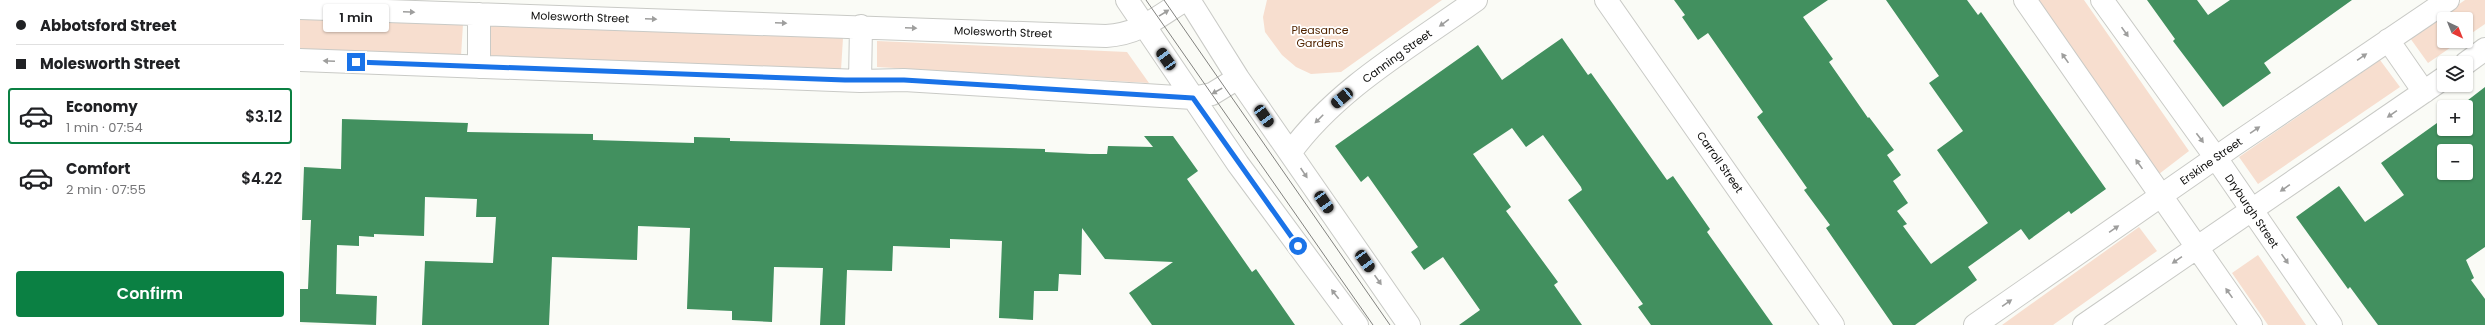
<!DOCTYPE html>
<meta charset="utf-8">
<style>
body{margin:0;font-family:Poppins,sans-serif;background:#f2f2f2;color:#202124;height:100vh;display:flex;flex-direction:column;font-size:15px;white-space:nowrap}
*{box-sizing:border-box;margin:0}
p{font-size:13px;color:#757577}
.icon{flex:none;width:22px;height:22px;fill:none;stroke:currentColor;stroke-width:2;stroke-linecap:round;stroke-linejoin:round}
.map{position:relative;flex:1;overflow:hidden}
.panel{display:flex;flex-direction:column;background:#fff;width:300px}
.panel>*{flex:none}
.guide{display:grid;align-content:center;height:88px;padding:0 16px;background:#fff}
.needle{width:26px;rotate:137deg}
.buttons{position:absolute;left:2137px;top:12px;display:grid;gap:8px}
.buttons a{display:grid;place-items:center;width:36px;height:36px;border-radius:4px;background:#fff;box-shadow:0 1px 3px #0004;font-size:20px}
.end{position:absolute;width:18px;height:18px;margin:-9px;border:5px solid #1a73e8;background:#fff;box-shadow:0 0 0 2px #fff}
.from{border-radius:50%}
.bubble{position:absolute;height:28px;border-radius:4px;background:#fff;box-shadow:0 1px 3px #0004;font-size:13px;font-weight:600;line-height:28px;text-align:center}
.car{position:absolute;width:12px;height:24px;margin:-12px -6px;border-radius:5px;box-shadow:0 0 3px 1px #0007;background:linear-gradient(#222 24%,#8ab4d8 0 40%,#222 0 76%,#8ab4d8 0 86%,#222 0)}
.guide b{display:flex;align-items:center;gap:14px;height:38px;font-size:15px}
.guide b+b{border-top:1px solid #e0e0e0}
.guide i{width:10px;height:10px;background:#202124}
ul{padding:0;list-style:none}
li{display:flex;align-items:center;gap:12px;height:56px;margin:0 8px 6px;padding:0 8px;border:2px solid transparent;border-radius:4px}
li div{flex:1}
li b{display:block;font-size:15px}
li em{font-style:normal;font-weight:600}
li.active{border-color:#0b8043}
li>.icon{width:36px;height:36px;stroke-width:1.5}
.primary-button{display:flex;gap:8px;margin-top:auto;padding:8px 16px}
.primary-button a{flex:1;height:46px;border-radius:4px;background:#0b8043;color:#fff;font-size:16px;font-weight:600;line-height:46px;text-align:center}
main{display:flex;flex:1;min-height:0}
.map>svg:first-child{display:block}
.green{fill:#f7decf}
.building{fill:#42905f;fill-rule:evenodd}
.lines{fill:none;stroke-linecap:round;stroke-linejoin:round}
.minor-casing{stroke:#c9cac6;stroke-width:24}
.minor{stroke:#fff;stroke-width:22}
.tram{stroke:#82827f;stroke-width:1}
.oneway{fill:#9e9e9d}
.route{stroke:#1a73e8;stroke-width:5}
.labels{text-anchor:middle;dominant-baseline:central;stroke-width:3.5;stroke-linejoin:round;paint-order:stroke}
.street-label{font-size:11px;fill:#0c0c0b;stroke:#fff}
.park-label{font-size:11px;fill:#512400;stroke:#fff}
</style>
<main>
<section class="panel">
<div class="guide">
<b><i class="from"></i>Abbotsford Street</b>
<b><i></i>Molesworth Street</b>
</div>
<ul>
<li class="active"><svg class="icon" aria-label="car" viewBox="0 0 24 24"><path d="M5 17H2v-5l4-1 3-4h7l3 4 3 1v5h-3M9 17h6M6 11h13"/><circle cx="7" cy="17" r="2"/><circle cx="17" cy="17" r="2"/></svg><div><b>Economy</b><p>1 min · 07:54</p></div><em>$3.12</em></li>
<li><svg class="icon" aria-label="car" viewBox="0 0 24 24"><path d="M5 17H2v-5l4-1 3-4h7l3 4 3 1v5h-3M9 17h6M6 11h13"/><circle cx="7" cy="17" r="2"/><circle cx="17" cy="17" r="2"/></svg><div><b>Comfort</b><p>2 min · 07:55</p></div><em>$4.22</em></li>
</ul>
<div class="primary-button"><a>Confirm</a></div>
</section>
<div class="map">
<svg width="2185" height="325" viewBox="0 0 2185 325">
<rect width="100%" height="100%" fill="#fafbf6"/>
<path class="green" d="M 967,0 L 1142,0 L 1041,72 L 1011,74 L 996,67 L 982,55 L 965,32 L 963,17 Z
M 1738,0 L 1784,0 L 1889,151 L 1859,174 Z
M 2165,0 L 2185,0 L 2185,24 L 2166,37 L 2166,19 L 2144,19 L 2144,41 L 2160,41 L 2128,63 L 2110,38 Z
M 0,18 L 163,24 L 161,56 L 0,51 Z
M 191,25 L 543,38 L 541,70 L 190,56 Z
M 577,41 L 827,52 L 849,83 L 577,67 Z
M 2080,60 L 2100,87 L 1958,184 L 1939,157 Z
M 1839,227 L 1857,251 L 1753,325 L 1702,325 Z
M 1958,255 L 2006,325 L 1968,325 L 1932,273 Z"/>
<path class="building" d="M 1374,0 L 1528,0 L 1503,17 L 1533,59 L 1529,62 L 1568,118 L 1569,117 L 1594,150 L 1587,155 L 1601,175 L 1593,181 L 1608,203 L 1597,211 L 1607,224 L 1603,226 L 1631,264 L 1688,223 L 1637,150 L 1663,131 L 1629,83 L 1639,76 L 1586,0 L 1667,0 L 1678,15 L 1681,12 L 1806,189 L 1771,214 L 1769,211 L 1729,240 L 1721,229 L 1668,267 L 1677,280 L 1615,325 L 1593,325 L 1526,228 L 1530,225 L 1504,190 L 1507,188 L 1457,117 L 1463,112 L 1408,33 L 1398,40 L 1382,17 L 1385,15 Z
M 1847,0 L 1897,0 L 1908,15 L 1930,0 L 2052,0 L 1964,63 L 1971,73 L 1923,107 L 1873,41 L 1875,39 Z
M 1262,38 L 1288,75 L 1291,73 L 1367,180 L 1373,176 L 1410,229 L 1407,232 L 1473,325 L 1351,325 L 1338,307 L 1343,304 L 1268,200 L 1282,190 L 1281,187 L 1243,135 L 1226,147 L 1212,128 L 1173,154 L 1211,207 L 1206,211 L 1258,282 L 1254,285 L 1282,325 L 1159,325 L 1180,310 L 1143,257 L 1124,270 L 1111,252 L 1118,247 L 1068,176 L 1061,182 L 1035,146 L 1178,45 L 1202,80 Z
M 2185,87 L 2185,247 L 2166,260 L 2174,278 L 2171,280 L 2185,299 L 2185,325 L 2078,325 L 2050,287 L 2048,289 L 1996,217 L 2039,186 L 2065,222 L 2104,195 L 2081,163 L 2144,118 L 2144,129 L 2166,129 L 2166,107 L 2159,107 ZM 2144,151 L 2166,151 L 2166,173 L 2144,173 Z
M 42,119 L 168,123 L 167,132 L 293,134 L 293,140 L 394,143 L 394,137 L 430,138 L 430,141 L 745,149 L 745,152 L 790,154 L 807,154 L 808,146 L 853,147 L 844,136 L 873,136 L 898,171 L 887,179 L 952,272 L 956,269 L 995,325 L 852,325 L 829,293 L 873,262 L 805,259 L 782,228 L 781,275 L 759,274 L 758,291 L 734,291 L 733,320 L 699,318 L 702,241 L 650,239 L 650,248 L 593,246 L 592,271 L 547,270 L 545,325 L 520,325 L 523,268 L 474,267 L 472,322 L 432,320 L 432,311 L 387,309 L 390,228 L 338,226 L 337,260 L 252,257 L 249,325 L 122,325 L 125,261 L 193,263 L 196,217 L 176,217 L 177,199 L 125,197 L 124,236 L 74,234 L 74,237 L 59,236 L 59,246 L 37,245 L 36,294 L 77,296 L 76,325 L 0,322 L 0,289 L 8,289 L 11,220 L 2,220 L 4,167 L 41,169 Z"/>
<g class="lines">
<g class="minor-casing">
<path id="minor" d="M 827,0 L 938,164 L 1057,325
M 889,0 L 938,78 L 1109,325
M 1306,0 L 1533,325
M 1725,0 L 1951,325
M 1802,0 L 1916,158 L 2031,325
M 0,8 L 806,36 C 840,34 857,17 885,0
M 2088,40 L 2124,92
M 0,60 L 560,81 L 604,80 L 893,98 L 912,94 L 938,78
M 2166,63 L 2185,49
M 179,67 L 179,14
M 560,81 L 561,26
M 990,153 C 1037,88 1112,46 1176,0
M 1675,325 L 1934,145 L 2148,0
M 1784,325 L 2144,78"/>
</g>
<use href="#minor" class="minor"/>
<path class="tram" d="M 846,0 L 1073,325
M 864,0 L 1090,325"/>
</g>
<defs><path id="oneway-solid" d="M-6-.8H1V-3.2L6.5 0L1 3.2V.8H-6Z"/></defs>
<g class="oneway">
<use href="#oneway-solid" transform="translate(109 12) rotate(2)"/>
<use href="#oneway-solid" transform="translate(864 13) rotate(-32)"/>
<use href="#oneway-solid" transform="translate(351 19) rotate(2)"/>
<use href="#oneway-solid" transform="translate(481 23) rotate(2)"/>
<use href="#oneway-solid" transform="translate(1144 23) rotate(144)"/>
<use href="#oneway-solid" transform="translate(611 28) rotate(2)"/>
<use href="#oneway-solid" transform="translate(1825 32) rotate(55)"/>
<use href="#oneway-solid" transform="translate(2062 57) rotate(-34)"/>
<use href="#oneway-solid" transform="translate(1765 58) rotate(-125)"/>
<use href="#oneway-solid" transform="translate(29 61) rotate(-178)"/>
<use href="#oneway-solid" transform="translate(917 91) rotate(151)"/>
<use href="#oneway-solid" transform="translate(2092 114) rotate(145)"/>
<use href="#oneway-solid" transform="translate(1019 119) rotate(135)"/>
<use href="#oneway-solid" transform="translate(1955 130) rotate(-34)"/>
<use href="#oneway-solid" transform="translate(1900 138) rotate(53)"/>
<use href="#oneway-solid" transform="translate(1839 164) rotate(-125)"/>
<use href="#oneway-solid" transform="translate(1004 173) rotate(56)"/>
<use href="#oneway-solid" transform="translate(1985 188) rotate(145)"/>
<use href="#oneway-solid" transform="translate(1814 229) rotate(-35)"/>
<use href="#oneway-solid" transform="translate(1985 259) rotate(55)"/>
<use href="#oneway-solid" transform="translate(1877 260) rotate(146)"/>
<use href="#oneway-solid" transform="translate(1078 280) rotate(55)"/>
<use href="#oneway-solid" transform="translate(1929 293) rotate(-125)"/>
<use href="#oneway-solid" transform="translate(1035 294) rotate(-128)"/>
<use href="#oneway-solid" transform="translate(1707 303) rotate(-35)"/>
</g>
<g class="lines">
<path class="route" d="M 56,62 L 545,80 L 604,80 L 893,98 L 998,246"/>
</g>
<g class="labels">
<g class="street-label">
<text transform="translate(280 17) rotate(2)">Molesworth Street</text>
<text transform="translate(703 32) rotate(2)">Molesworth Street</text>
<text transform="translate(1097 56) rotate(-36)">Canning Street</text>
<text transform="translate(1911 161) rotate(-35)">Erskine Street</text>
<text transform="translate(1420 162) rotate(55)">Carroll Street</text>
<text transform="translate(1952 211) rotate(56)">Dryburgh Street</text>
</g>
<g class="park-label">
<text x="1020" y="30">Pleasance<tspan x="1020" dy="13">Gardens</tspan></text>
</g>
</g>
</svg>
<div class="buttons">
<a><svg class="needle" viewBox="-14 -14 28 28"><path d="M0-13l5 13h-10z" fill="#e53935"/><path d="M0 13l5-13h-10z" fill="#757577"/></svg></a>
<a><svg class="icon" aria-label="layers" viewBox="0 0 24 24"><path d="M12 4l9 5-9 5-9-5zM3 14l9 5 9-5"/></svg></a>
<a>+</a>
<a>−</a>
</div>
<i class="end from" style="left:998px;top:246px"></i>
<i class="end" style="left:56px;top:62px"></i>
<div class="bubble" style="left:23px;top:4px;width:66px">1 min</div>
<i class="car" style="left:866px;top:59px;rotate:325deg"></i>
<i class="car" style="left:1042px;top:98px;rotate:230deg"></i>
<i class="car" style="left:964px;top:116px;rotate:145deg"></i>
<i class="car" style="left:1024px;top:202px;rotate:146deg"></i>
<i class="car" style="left:1065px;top:261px;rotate:145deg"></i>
</div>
</main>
